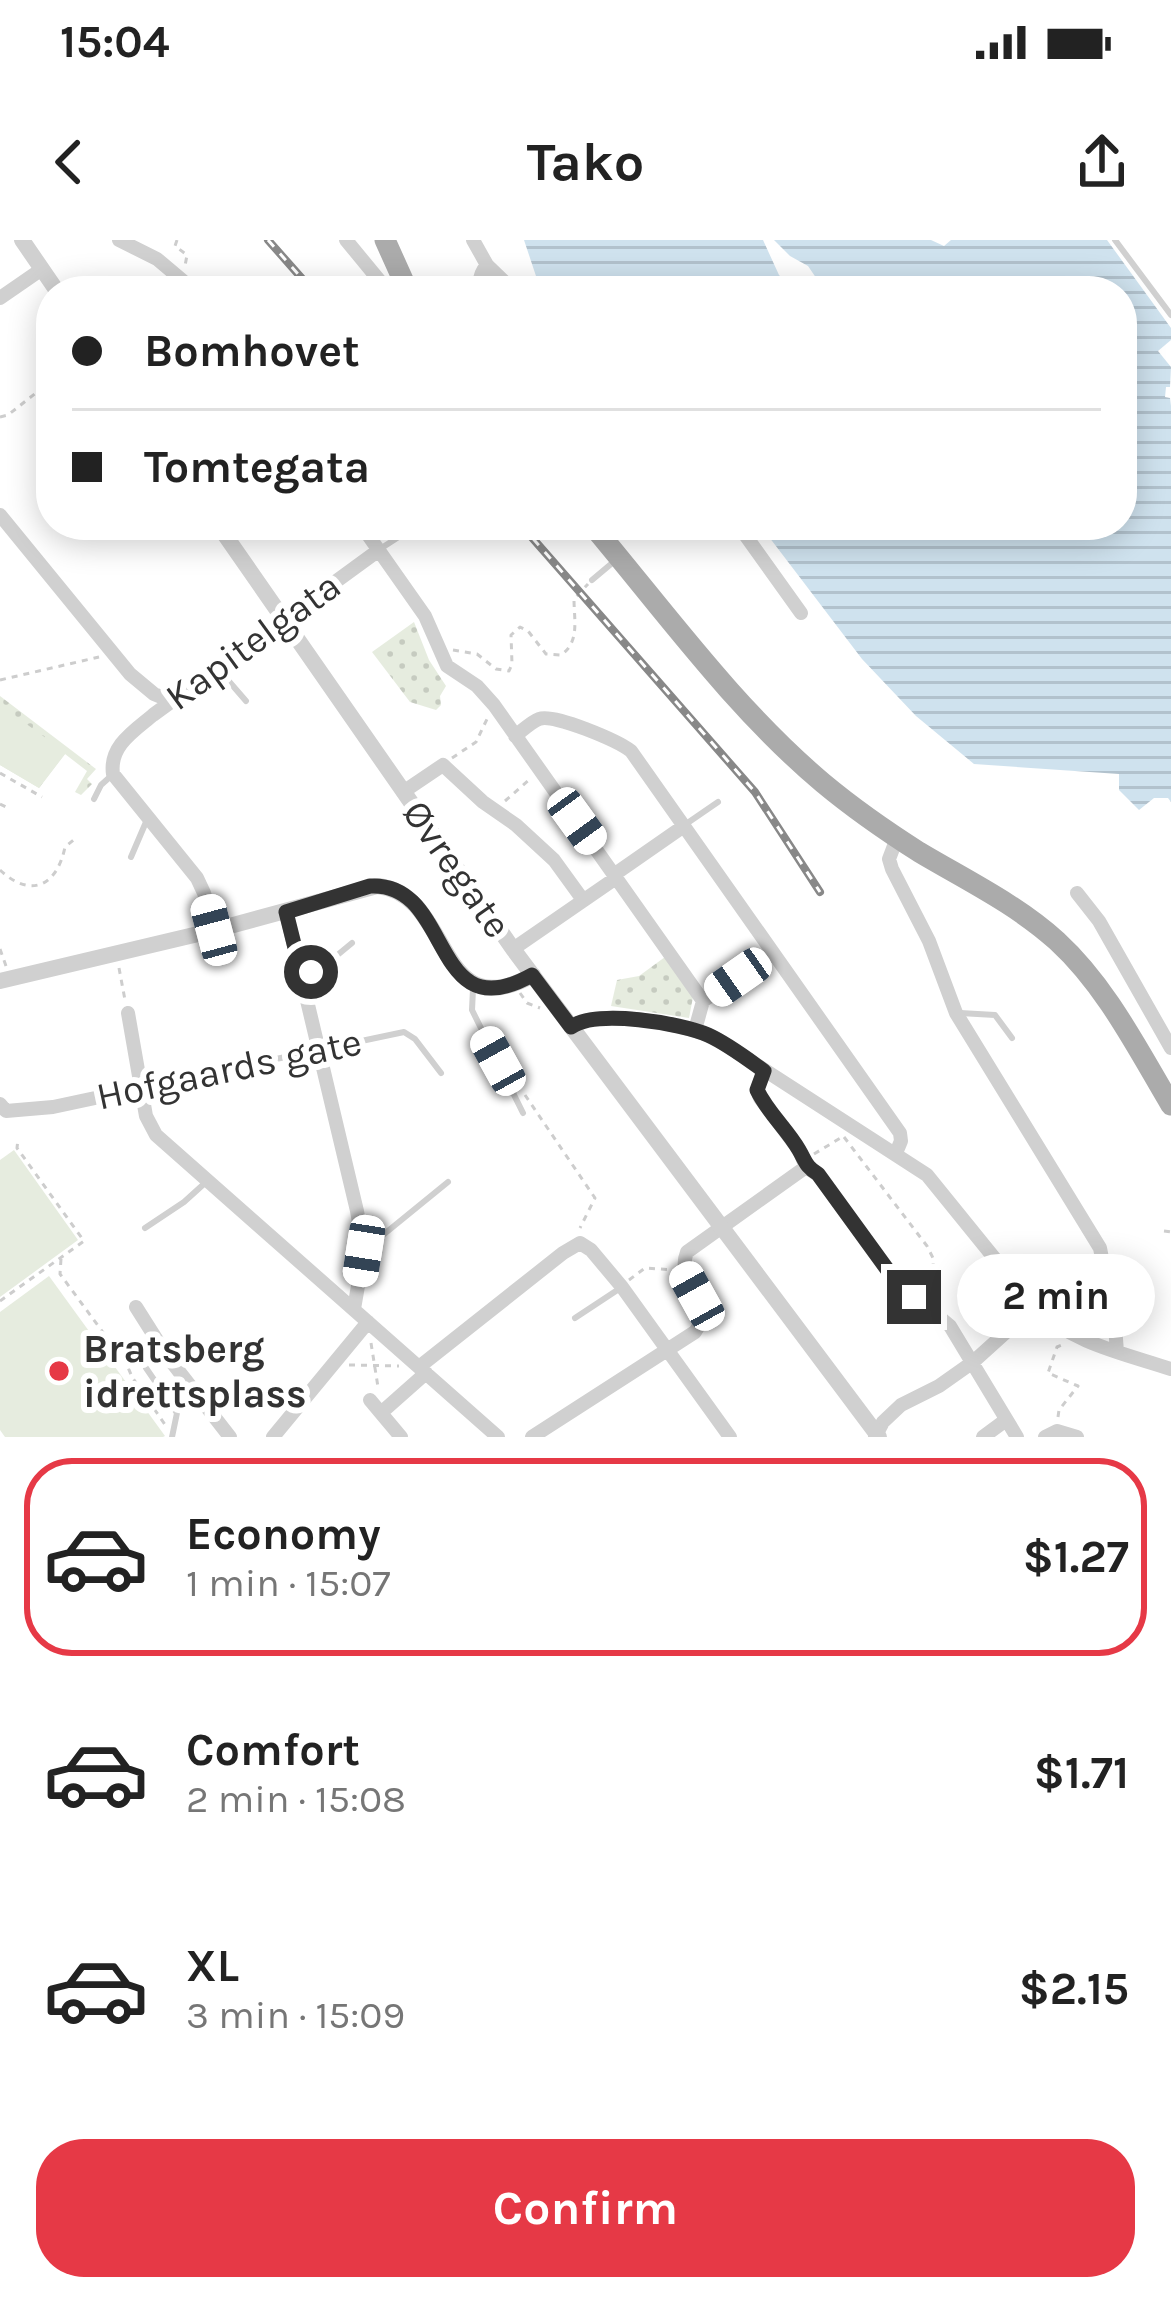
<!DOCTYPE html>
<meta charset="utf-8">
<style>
body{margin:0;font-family:Karla,sans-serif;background:#f6f6f6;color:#222;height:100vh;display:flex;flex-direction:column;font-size:45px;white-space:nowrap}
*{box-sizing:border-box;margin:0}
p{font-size:39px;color:#767676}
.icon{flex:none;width:66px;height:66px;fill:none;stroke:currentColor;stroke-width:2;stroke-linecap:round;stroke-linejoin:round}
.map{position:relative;height:1197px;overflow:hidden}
.drawer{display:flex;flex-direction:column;background:#fff;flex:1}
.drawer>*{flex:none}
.top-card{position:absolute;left:36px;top:36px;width:1101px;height:264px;border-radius:48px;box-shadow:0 6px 30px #0003;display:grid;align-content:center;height:264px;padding:0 36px;background:#fff}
.end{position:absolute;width:54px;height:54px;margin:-27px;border:15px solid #333;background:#fff;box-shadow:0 0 0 6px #fff}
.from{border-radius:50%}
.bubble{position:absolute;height:84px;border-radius:42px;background:#fff;box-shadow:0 6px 30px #0003;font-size:39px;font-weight:700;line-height:84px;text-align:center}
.car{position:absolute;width:36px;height:72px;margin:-36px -18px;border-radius:15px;box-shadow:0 0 9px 3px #0007;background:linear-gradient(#fff 24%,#345 0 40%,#fff 0 76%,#345 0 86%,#fff 0)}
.top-card b{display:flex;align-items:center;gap:42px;height:114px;font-size:45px}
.top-card b+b{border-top:3px solid #e0e0e0}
.top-card i{width:30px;height:30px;background:#222}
ul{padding:21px 0 0;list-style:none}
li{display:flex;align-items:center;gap:36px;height:198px;margin:0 24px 18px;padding:0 12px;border:6px solid transparent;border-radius:48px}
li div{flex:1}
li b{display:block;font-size:45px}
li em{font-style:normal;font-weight:700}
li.active{border-color:#e63946}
li>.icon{width:108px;height:108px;stroke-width:1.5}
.cta{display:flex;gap:24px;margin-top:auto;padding:24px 36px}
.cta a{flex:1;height:138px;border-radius:48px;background:#e63946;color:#fff;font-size:48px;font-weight:700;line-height:138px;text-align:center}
.status{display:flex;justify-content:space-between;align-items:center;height:84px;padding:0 60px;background:#fff;direction:ltr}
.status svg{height:33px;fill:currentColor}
header{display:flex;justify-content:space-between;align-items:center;height:156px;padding:0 36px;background:#fff;font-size:54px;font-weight:700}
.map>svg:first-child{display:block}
.grass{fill:url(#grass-dots)}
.garden{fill:#e6ecdf}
.water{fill:url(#water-rules)}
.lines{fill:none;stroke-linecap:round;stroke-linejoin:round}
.path{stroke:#cdcdcd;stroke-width:3;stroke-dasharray:6 6;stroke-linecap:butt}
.service{stroke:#d0d0d0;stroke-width:6}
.minor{stroke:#d0d0d0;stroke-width:14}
.tertiary{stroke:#d0d0d0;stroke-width:16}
.primary{stroke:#ababab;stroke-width:21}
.rail-casing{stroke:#888;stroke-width:8}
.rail{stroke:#fff;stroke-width:3;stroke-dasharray:9;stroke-linecap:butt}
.route{stroke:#333;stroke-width:15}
.poi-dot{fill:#e63946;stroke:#fff;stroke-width:4.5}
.labels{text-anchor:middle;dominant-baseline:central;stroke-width:12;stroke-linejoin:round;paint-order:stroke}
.street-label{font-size:39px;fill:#333;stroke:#fff}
.poi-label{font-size:39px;font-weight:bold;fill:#333;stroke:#fff;text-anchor:start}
</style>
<div class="status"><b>15:04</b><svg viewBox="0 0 49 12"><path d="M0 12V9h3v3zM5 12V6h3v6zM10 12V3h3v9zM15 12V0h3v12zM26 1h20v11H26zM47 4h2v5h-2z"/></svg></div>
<header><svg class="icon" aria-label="back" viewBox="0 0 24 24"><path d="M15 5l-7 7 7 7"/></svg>Tako<svg class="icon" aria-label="share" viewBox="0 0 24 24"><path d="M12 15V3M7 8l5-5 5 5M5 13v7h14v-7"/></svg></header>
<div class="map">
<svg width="1171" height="1197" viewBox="0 0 1171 1197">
<defs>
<pattern id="grass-dots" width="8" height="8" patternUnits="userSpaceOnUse" patternTransform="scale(3)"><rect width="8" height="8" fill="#e6ecdf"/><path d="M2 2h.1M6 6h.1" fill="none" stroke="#c6cbc0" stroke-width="1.8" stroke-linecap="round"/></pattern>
<pattern id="water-rules" width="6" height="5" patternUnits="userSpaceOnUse" patternTransform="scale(3)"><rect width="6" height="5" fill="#cfe2ee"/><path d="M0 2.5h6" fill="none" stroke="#b2c2cd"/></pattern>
</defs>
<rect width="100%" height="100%" fill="#fff"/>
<path class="grass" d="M 414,382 L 429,420 L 446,446 L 440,456 L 441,465 L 436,470 L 410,462 L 372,412 Z
M 0,456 L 96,529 L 87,539 L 92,544 L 81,555 L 75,552 L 87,531 L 65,514 L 39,548 L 0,525 Z
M 665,717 L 693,757 L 689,778 L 611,766 L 617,740 L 639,736 Z"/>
<path class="garden" d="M 0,465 L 64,511 L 65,514 L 39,548 L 0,525 Z
M 14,910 L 78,1000 L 0,1057 L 0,920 Z
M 49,1036 L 165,1196 L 163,1197 L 5,1197 L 0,1190 L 0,1072 Z"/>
<path class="water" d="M 524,0 L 763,0 L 779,35 L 795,51 L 541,51 Z
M 774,0 L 931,0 L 944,6 L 951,0 L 1107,0 L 1171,88 L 1171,100 L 1158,111 L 1171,127 L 1170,147 L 1166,147 L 1165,157 L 1170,158 L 1171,166 L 1171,562 L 1168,558 L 1154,558 L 1139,570 L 1119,550 L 1119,534 L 974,524 L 916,476 L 862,419 L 760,285 L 1122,285 L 1122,51 L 825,51 L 808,26 L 790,16 Z"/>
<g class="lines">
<path class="path" d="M 177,0 L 175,6 L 187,15 L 185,26
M 0,177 L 8,175 L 51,141
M 453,410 L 477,414 L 496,429 L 509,431 L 512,424 L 511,395 L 520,387 L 528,391 L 546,414 L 561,415 C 580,402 574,380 574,359 L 588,344
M 0,440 L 99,417
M 452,518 L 476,502 L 488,477
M 0,533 L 42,557
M 505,561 L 529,540
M 0,564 L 10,569
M 0,630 C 31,659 57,646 65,607 L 76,598
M 0,709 L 6,726
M 119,728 L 125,760
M 520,753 L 527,763 L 540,768
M 156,845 L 211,833
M 525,855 L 595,958 L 580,988
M 844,897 L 927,1006 L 933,1018 L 934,1056
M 814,914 L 842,897
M 1164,991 L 1171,992
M 61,1019 L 60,1034 L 127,1125 L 132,1137 L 166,1186
M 629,1040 L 645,1028 L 675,1030
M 0,1061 L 84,1001 L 17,908 L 18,899
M 371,1103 L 378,1147
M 349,1125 L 399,1126
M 1058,1177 L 1059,1170 L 1078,1146 L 1048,1133 L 1057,1107 L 1062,1105"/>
<path class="service" d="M 1115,0 L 1171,75
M 380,309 L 417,285
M 592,340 L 617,319
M 220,431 L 246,461
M 94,559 L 101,545 L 111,536
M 686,584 L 718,562
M 131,617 L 146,582
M 305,735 L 329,722 L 352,703
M 473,749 L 472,770 L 523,873
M 960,773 L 995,775 L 1012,798
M 219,831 L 404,792 L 415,799 L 441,833
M 145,988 L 184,962 L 205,943
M 367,1008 L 448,942
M 575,1078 L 622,1047
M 146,1128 L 177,1173 L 172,1197"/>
<path class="minor" d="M 119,0 L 157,19 L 195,51
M 346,0 L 388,51
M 473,0 L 487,25 C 480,33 478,41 481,51
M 487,25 L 514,51
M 0,58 L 42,29
M 0,275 L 130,434 L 154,454 L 171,461
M 361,285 L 425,376 L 447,426 L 477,446 L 494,465 L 703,761 L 695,790
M 738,285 L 801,373
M 515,496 C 522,491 531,482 539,479 C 554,473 618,501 631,511 L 900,893 L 901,901 L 896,913
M 403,552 L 443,525 L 483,562 L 516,585 L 554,620 L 583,660
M 897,598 L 889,619 L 892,629 L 929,701 L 956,773 L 1100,1008 L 1115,1086 L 1117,1112
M 615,634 L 684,586
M 1077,653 L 1099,681 L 1171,808
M 286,672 L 357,971 L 364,1011 L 354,1069
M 215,690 L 204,653 L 197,638 L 113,534 C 109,506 134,491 153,475 L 379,310
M 513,709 L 616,638
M 703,761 L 772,713
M 128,773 L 146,876 L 156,895 L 498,1197
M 571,787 C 601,767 683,784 715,798 L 927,935 L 1034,1067 C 1072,1103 1122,1113 1171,1129
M 764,831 L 757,850 L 760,858 L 799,910 L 806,927 L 818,935 L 892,1037 L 950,1086 L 1017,1197
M 0,864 L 6,871 L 53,867 L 142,848
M 136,1067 L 167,1116 L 230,1197
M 419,1127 L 563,1013 L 580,1003 L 591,1010 L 622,1047 L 730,1197
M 370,1160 L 401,1197
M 382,1172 L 426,1133
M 273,1197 L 368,1082
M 532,1197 L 695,1092 C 718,1060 674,1045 687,1012 L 806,927
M 875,1197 L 883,1182 L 901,1165 L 939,1146 L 973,1122 L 1034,1067
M 983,1197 L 1006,1180
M 1045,1197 L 1057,1191 L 1077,1197"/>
<path class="tertiary" d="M 22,0 L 57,51
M 218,285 L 513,709 L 879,1197
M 0,741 L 215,690 L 377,646 C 454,653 434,790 533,735"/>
<path class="primary" d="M 385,0 L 408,51
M 592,285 C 666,373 735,469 823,543 C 853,568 886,591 919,612 C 966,640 1016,664 1057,701 C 1106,746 1137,808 1171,865"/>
<g class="rail-casing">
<path id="rail" d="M 268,0 L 313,51
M 521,285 L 755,552 L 820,652"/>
</g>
<use href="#rail" class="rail"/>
</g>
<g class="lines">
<path class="route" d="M 311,732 L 302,736 L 286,672 L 370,646 C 454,641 429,793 532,735 L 571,787 C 597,769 680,783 708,795 C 728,804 746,818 764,831 L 757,850 C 768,873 787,889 799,910 C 806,922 806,927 818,934 L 892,1036 L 914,1057"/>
</g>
<circle class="poi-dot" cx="59" cy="1131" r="12"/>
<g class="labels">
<g class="street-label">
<text transform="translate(253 401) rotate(-36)">Kapitelgata</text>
<text transform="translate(457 629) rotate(55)">Øvregate</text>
<text transform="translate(229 829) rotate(-12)">Hofgaards gate</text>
</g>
<g class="poi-label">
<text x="83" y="1109">Bratsberg<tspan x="83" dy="45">idrettsplass</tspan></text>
</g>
</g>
</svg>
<i class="end from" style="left:311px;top:732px"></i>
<i class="end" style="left:914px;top:1057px"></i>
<div class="bubble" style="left:957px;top:1014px;width:198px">2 min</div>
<i class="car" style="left:577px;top:581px;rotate:144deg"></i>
<i class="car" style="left:214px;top:690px;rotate:345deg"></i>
<i class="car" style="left:738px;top:737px;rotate:235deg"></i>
<i class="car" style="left:498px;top:821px;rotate:331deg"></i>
<i class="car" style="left:364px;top:1011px;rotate:189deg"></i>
<i class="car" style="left:697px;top:1056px;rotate:331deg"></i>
<div class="top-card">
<b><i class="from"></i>Bomhovet</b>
<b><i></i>Tomtegata</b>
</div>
</div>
<section class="drawer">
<ul>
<li class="active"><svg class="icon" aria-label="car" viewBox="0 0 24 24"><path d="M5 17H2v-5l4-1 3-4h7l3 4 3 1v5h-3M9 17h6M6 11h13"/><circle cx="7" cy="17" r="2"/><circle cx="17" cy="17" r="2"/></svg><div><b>Economy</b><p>1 min · 15:07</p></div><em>$1.27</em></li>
<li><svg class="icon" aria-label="car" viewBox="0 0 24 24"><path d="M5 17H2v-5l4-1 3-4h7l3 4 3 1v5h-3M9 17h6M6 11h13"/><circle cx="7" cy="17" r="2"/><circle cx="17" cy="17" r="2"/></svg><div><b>Comfort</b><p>2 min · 15:08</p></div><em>$1.71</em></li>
<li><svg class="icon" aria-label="car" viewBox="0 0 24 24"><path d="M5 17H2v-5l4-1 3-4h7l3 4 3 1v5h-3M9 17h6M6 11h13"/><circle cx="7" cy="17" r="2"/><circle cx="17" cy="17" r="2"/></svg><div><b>XL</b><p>3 min · 15:09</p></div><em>$2.15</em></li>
</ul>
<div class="cta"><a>Confirm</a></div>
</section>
